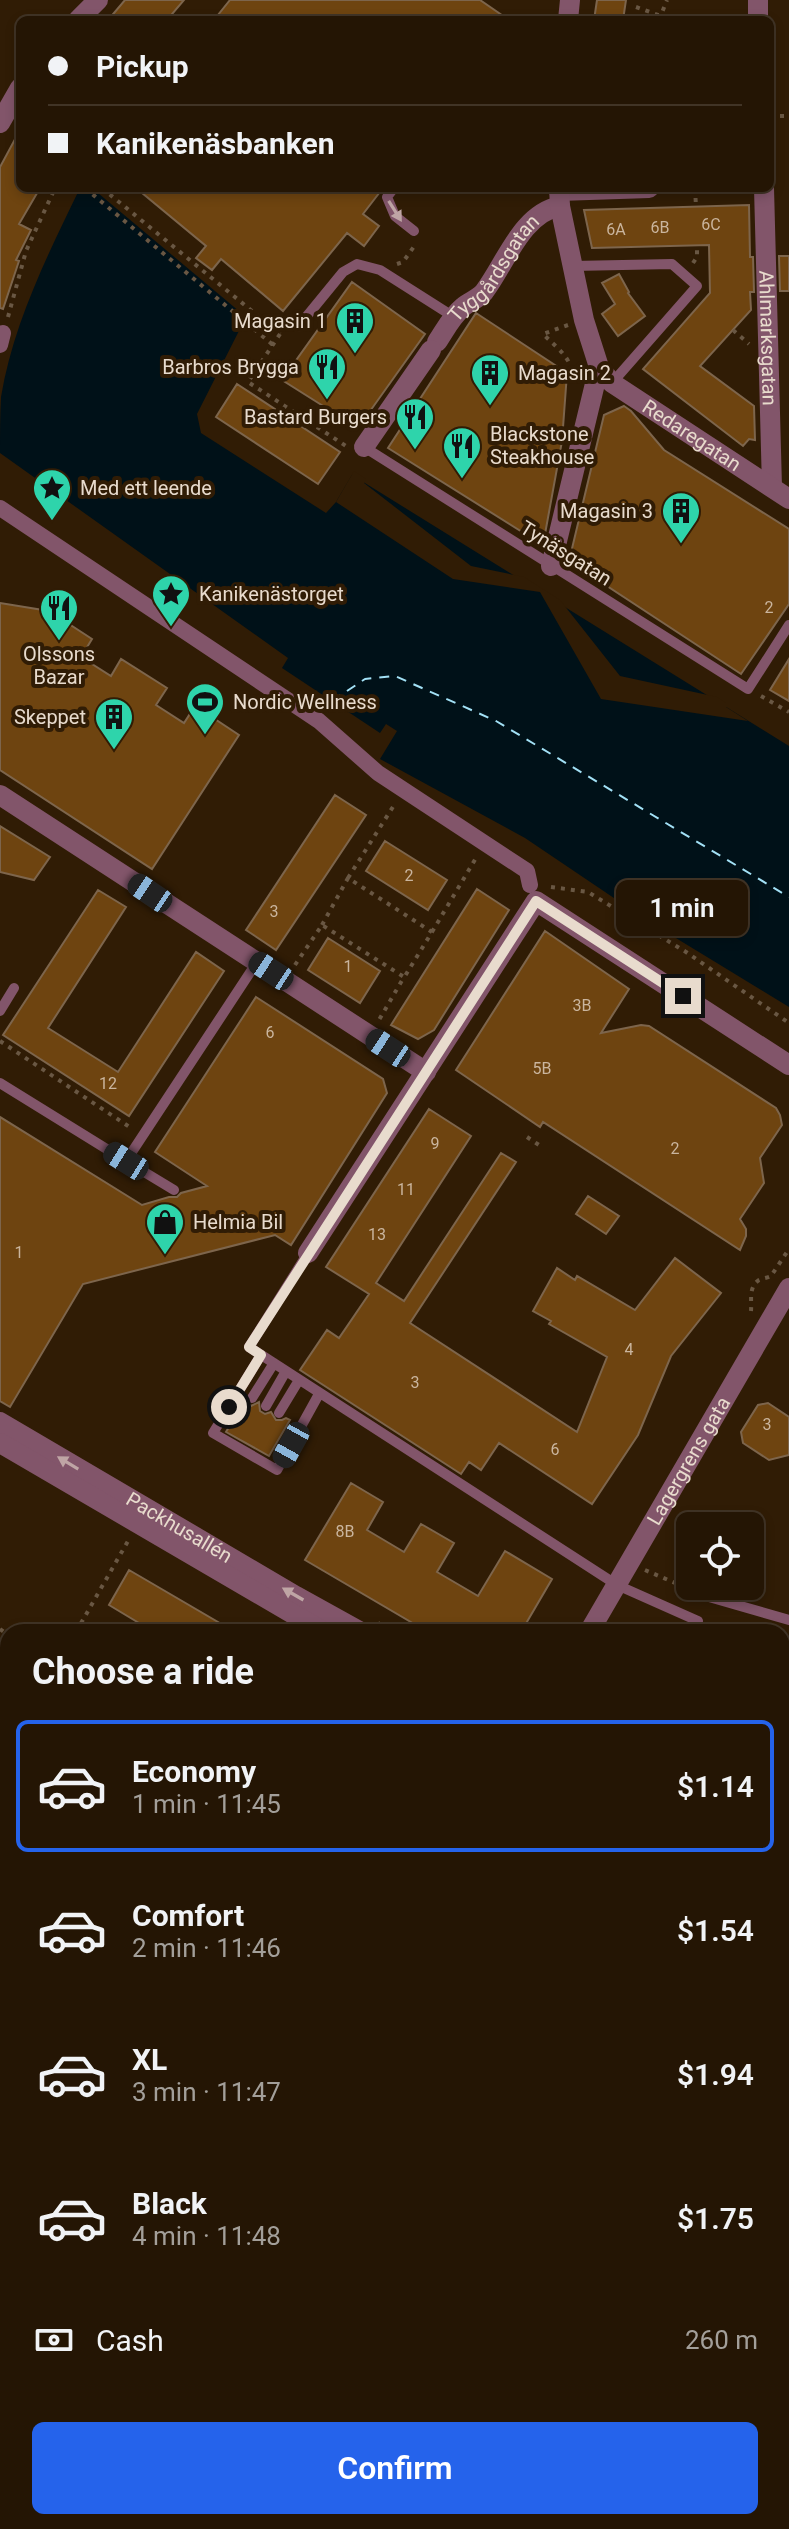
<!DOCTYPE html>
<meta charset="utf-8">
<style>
body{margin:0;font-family:Roboto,sans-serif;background:#302213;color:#f1f3f6;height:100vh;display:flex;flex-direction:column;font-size:30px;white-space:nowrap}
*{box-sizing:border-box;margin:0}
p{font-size:26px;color:#a39f9a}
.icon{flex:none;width:44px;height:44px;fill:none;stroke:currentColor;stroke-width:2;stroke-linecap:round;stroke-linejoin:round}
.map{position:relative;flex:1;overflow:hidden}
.panel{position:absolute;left:0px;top:1624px;width:790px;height:906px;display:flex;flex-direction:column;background:#241504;border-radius:24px 24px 0 0;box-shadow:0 4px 12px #0003,0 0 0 2px #413426}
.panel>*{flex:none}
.top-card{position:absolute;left:16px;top:16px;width:758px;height:176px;border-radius:12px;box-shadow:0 4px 12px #0003,0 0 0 2px #413426;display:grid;align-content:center;height:176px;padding:0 32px;background:#241504}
.tools{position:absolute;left:676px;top:1512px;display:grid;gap:16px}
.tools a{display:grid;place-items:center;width:88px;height:88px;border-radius:12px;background:#241504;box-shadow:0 4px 12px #0003,0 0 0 2px #413426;font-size:40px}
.end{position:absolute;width:36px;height:36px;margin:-18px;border:10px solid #e8dbcd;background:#111;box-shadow:0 0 0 4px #111}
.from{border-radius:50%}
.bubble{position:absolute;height:56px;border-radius:12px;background:#241504;box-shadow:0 4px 12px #0003,0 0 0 2px #413426;font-size:26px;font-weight:600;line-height:56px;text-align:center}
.car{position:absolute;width:24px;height:48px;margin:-24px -12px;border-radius:10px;box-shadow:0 0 6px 2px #0007;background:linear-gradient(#222 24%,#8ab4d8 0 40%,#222 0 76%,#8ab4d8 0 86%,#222 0)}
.top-card b{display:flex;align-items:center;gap:28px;height:76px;font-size:30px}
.top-card b+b{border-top:2px solid #413426}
.top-card i{width:20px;height:20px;background:#f1f3f6}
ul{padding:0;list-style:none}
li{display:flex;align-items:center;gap:24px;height:132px;margin:0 16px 12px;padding:0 16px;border:4px solid transparent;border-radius:12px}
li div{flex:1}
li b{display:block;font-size:30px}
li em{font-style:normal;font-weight:600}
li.on{border-color:#2563eb}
li>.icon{width:72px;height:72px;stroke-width:1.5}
h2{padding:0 32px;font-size:36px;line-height:96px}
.pay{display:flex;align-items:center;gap:20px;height:88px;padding:0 32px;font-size:30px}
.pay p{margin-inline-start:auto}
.primary-button{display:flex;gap:16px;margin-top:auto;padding:16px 32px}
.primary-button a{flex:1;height:92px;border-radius:12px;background:#2563eb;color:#fff;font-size:32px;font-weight:600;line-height:92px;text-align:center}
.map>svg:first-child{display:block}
.green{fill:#304a2b}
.water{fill:#001118}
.pier{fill:#301c05}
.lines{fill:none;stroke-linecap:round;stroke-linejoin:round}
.ferry{stroke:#a2e1f6;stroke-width:2;stroke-dasharray:10 8;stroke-linecap:butt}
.building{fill:#6e4410;stroke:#7d654c;stroke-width:2}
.path{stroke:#695743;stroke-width:4;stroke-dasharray:4 6;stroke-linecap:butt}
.service{stroke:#82556a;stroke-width:10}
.pedestrian{stroke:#82556a;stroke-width:16}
.minor{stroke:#82556a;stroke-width:20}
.tertiary{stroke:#82556a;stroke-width:20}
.oneway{fill:#bfa5a5}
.route{stroke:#e8dbcd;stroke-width:10}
.labels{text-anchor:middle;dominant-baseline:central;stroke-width:8;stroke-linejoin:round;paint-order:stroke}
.number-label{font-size:16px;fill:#cab59e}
.street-label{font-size:20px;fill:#e8dbcd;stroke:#301c05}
.poi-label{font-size:20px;fill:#e8dbcd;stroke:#301c05;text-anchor:start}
</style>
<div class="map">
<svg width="789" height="2529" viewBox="0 0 789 2529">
<rect width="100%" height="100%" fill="#301c05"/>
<path class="green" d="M 782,2276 L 789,2282 L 789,2419 L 782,2406 Z
M 0,2427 L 8,2428 L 8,2522 L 104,2522 L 103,2529 L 0,2529 Z"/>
<path class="water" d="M 80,188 L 92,188 L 246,317 L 197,414 L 201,433 L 326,513 L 336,502 L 352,475 L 789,746 L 789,1007 L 648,921 L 525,838 L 380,759 L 397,731 L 386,724 L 380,733 L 282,668 L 288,658 L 0,453 C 0,435 0,415 1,397 C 13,324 48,254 80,188 Z
M 782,2406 L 789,2419 L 789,2529 L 103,2529 L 104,2522 L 782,2522 Z"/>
<path class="pier" d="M 354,471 L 366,479 L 364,483 L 471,566 L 524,577 L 560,600 L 620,676 L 717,697 L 726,703 L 726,707 L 748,721 L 601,699 L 540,592 L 453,579 L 336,502 Z"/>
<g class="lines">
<path class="ferry" d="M 332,701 L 365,679 L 395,676 L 496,721 L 789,897"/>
</g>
<path class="building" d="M 125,0 L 184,0 L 167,20 L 108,20 Z
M 230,0 L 480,0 L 509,20 L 214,20 Z
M 597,0 L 626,0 L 623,20 L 594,20 Z
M 20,130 L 20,188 L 40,188 L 19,224 L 31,230 L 16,260 L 19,261 L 3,309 L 0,308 L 0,167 Z
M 136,188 L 383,188 L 363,214 L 379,226 L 364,246 L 347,233 L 283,311 L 221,259 L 212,270 L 196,258 L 206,246 Z
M 749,205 L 750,257 L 753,257 L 754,292 L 750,292 L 751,310 L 700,366 L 754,406 L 755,440 L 749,439 L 743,446 L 643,369 L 710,293 L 709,245 L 592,248 L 584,210 Z
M 779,256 L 789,256 L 789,291 L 780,291 Z
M 619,274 L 629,292 L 628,293 L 645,316 L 618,336 L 602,314 L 615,304 L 602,283 Z
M 352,282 L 425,334 L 358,428 L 282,380 Z
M 476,313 L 567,373 L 562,441 L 543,545 L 388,448 Z
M 237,384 L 340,452 L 318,484 L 216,417 Z
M 624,406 L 631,411 L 664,450 L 789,529 L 789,604 L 741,674 L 569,561 L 604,415 Z
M 0,603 L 49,611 L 92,639 L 81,657 L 111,676 L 121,659 L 167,688 L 156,705 L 184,723 L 195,706 L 239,735 L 152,869 L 0,770 Z
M 789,659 L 789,701 L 770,690 Z
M 335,795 L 366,815 L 276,950 L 246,930 Z
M 0,826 L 50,857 L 34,880 L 0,872 Z
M 385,841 L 447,880 L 428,910 L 366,871 Z
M 477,889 L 509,910 L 434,1030 L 418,1039 L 391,1025 Z
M 98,890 L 126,907 L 48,1028 L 118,1072 L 196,952 L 224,971 L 129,1116 L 3,1035 Z
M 545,931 L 629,989 L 601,1033 L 641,1025 L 649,1026 L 776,1108 L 780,1115 L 782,1125 L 760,1158 L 764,1183 L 740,1219 L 746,1229 L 746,1236 L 740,1250 L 543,1122 L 540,1127 L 456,1070 Z
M 328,938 L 380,971 L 360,1003 L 308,970 Z
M 256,997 L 383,1079 L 387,1093 L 291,1245 L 275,1235 L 83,1284 L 10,1407 L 0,1401 L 0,1117 L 142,1205 L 169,1197 L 177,1197 L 181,1193 L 207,1186 L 155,1152 Z
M 429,1109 L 471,1136 L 376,1283 L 404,1301 L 501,1153 L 516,1162 L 410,1323 L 577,1432 L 607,1357 L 549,1324 L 551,1321 L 533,1311 L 557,1268 L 575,1280 L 577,1276 L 635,1310 L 675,1258 L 721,1293 L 671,1356 L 638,1435 L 592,1504 L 499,1443 L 481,1470 L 469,1462 L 461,1474 L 300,1370 L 327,1330 L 339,1338 L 369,1294 L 326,1267 Z
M 588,1196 L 619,1216 L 606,1234 L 576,1214 Z
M 245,1401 L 251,1406 L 259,1402 L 260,1411 L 265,1414 L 271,1412 L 276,1420 L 282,1420 L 286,1418 L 290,1420 L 269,1456 L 226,1432 Z
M 768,1403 L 789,1417 L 789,1455 L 769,1460 L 743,1443 L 741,1432 L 758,1405 Z
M 351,1483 L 383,1502 L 367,1530 L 404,1552 L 421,1524 L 454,1543 L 437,1572 L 478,1596 L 505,1551 L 552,1579 L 521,1632 L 428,1632 L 305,1560 Z
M 129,1570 L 235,1632 L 154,1632 L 109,1605 Z"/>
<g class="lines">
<path class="path" d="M 636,7 L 661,16 L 665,20
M 659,20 L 667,0
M 770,116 L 789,116
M 85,188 L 273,345
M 102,188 L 280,334
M 695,188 L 696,207
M 693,263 L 697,257 L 697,245
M 397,264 L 403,262 L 415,245
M 8,317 L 26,251 L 55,188
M 568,325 L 543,334 C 558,349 574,359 573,382
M 733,330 L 749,344
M 280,334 L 248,382 L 346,446
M 761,696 L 789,712
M 348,878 L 396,802
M 551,887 L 588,892 L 686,952 L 789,1023
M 322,925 L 348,878 L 432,932 L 405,976
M 432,932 L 476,858
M 295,965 L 322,925 L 404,977 L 379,1020
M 0,1041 L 131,1128
M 527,1137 L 539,1145
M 751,1311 C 752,1301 748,1287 759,1280 C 763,1278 768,1278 771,1276 L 789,1249
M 645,1570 L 696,1592
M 378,1623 L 393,1632
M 0,1629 L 8,1635
M 76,1632 L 128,1541
M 0,1784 L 8,1787
M 782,1891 L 789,1896
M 0,1965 L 8,1968
M 782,2204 L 789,2209
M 0,2206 L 8,2164"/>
<path class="service" d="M 394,188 L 387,197 L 395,216 L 414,231
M 573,266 L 672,264 L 697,286 L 612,383
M 298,327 L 343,272 L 357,264 L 380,270 L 454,317
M 364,447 L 748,689 L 789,625
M 0,1011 L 14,988
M 0,1083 L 126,1161 L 257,962
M 126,1161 L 174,1190
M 308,1253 L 249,1347 L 617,1585 L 698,1621
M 261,1355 L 213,1433 L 277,1470 L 319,1394
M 252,1398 L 274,1363
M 266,1406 L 286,1371
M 279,1413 L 299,1380
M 709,1597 L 789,1620"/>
<path class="pedestrian" d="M 0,345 L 3,333
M 0,508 L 319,721 L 378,773 L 527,871 L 530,885"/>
<g class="minor">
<path d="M 758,0 L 758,20"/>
<path d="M 78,20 L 98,0"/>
<path d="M 568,20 L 570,0"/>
<path d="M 0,123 L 20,88"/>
<path id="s1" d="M 764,188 L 772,487"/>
<path d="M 559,191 L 649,188"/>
<path id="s2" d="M 437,342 C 445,330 452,316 463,307 C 470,301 478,299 484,292 C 506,263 521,214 560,206"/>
<path id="s3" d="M 599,367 L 612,383 L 789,499"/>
<path d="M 364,447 L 431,350"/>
<path d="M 551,566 L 599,367 L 584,320 L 560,206 L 559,188"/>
<path d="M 0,795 L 426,1072"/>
<path d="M 308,1253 L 536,901 L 789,1065"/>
<path id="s4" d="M 589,1632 L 789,1288"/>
</g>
<g class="tertiary">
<path id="s5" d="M 0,1422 L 296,1596 L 361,1632"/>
<path d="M 0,1443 L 324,1632"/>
<path d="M 782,1924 L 789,1929"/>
</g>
</g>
<defs><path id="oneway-solid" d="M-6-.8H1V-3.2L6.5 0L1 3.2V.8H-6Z" transform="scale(2)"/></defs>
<g class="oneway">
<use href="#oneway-solid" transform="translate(395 211) rotate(58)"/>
<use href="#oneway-solid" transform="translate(68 1463) rotate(-149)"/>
<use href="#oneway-solid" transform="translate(293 1594) rotate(-150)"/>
</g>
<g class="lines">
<path class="route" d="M 229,1407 L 261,1355 L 249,1347 L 536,901 L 683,996"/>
</g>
<defs>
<g id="building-pin" transform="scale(2)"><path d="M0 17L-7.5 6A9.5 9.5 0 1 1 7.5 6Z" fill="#2ed4ab" stroke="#301c05"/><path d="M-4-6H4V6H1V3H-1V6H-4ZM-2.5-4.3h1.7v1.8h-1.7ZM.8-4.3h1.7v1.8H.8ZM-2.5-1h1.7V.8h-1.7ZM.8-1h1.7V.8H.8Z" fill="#111"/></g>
<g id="restaurant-pin" transform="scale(2)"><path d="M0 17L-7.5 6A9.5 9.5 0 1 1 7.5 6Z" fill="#2ed4ab" stroke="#301c05"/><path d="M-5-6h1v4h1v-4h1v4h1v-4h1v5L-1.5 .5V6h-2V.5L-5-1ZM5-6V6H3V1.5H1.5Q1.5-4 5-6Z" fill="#111"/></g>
<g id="sight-pin" transform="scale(2)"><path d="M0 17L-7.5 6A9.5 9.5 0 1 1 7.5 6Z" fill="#2ed4ab" stroke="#301c05"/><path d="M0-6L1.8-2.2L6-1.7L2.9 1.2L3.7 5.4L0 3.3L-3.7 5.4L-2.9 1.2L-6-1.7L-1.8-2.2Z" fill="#111"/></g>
<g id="stadium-pin" transform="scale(2)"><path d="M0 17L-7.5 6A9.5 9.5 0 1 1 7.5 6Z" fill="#2ed4ab" stroke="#301c05"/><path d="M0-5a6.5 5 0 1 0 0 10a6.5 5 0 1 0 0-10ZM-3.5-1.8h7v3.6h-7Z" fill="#111"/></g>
<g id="shop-pin" transform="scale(2)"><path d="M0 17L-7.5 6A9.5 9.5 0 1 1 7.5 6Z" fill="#2ed4ab" stroke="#301c05"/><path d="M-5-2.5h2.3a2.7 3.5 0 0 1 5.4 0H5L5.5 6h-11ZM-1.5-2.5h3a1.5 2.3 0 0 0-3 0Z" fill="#111"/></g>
</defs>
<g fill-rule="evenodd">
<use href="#building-pin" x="355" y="321"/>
<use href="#restaurant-pin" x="327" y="367"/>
<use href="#building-pin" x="490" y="373"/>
<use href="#restaurant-pin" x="415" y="417"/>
<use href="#restaurant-pin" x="462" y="446"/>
<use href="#sight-pin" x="52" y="488"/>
<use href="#building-pin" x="681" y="511"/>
<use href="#sight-pin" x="171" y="594"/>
<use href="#restaurant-pin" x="59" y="608"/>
<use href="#stadium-pin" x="205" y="702"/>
<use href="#building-pin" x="114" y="717"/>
<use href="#shop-pin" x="165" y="1222"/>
</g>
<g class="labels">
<g class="number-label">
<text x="711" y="224">6C</text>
<text x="660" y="227">6B</text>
<text x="616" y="229">6A</text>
<text x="769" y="607">2</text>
<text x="409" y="875">2</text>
<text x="274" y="911">3</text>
<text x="348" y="966">1</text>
<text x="582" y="1005">3B</text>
<text x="270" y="1032">6</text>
<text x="542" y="1068">5B</text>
<text x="108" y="1083">12</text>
<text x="435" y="1143">9</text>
<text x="675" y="1148">2</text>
<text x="406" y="1189">11</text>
<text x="377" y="1234">13</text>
<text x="19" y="1252">1</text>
<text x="629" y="1349">4</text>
<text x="415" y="1382">3</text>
<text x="767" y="1424">3</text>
<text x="555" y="1449">6</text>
<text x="345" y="1531">8B</text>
</g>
<g class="street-label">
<text stroke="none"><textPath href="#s2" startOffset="94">Tyggårdsgatan</textPath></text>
<text stroke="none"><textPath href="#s1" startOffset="150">Ahlmarksgatan</textPath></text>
<text stroke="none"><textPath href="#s3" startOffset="116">Redaregatan</textPath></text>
<text transform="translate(566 553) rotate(32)">Tynäsgatan</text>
<text stroke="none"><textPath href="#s4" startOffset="198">Lagergrens gata</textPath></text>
<text stroke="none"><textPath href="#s5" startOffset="208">Packhusallén</textPath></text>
</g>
<g class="poi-label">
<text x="327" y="321" text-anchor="end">Magasin 1</text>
<text x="299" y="367" text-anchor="end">Barbros Brygga</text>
<text x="518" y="373">Magasin 2</text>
<text x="387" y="417" text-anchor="end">Bastard Burgers</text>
<text x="490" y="434">Blackstone<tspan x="490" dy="23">Steakhouse</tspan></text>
<text x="80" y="488">Med ett leende</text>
<text x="653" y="511" text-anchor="end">Magasin 3</text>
<text x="199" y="594">Kanikenästorget</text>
<text x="59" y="654" text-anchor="middle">Olssons<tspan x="59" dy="23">Bazar</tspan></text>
<text x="233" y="702">Nordic Wellness</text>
<text x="86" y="717" text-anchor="end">Skeppet</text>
<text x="193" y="1222">Helmia Bil</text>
</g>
</g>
</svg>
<div class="tools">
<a><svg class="icon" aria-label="locate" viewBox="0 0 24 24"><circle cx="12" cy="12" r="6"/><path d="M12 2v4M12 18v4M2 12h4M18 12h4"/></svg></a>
</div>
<i class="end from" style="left:229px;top:1407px"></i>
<i class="end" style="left:683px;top:996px"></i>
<div class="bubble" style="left:616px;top:880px;width:132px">1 min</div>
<i class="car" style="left:150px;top:893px;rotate:304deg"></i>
<i class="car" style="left:271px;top:971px;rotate:303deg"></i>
<i class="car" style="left:388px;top:1048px;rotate:303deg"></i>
<i class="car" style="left:126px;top:1161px;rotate:302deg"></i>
<i class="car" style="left:291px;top:1445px;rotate:209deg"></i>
<div class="top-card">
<b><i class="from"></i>Pickup</b>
<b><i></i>Kanikenäsbanken</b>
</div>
<section class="panel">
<h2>Choose a ride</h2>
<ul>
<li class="on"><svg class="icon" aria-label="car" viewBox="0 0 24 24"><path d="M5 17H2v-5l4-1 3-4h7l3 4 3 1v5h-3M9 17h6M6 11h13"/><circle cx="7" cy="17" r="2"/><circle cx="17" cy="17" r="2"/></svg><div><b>Economy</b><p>1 min · 11:45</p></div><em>$1.14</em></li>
<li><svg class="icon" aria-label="car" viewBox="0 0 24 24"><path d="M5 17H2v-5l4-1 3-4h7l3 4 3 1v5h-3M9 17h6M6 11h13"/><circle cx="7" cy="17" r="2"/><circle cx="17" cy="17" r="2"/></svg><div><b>Comfort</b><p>2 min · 11:46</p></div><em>$1.54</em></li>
<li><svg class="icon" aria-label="car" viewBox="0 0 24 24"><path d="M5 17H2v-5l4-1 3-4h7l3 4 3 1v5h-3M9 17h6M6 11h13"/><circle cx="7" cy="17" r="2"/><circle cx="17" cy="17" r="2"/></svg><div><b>XL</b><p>3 min · 11:47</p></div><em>$1.94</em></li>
<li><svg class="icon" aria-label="car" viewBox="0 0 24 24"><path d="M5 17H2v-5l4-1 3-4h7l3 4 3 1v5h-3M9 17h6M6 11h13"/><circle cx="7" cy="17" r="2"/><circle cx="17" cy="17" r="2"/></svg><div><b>Black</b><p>4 min · 11:48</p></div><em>$1.75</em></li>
</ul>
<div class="pay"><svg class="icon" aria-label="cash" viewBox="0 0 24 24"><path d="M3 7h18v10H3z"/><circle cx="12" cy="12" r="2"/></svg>Cash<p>260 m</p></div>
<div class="primary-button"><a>Confirm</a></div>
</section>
</div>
